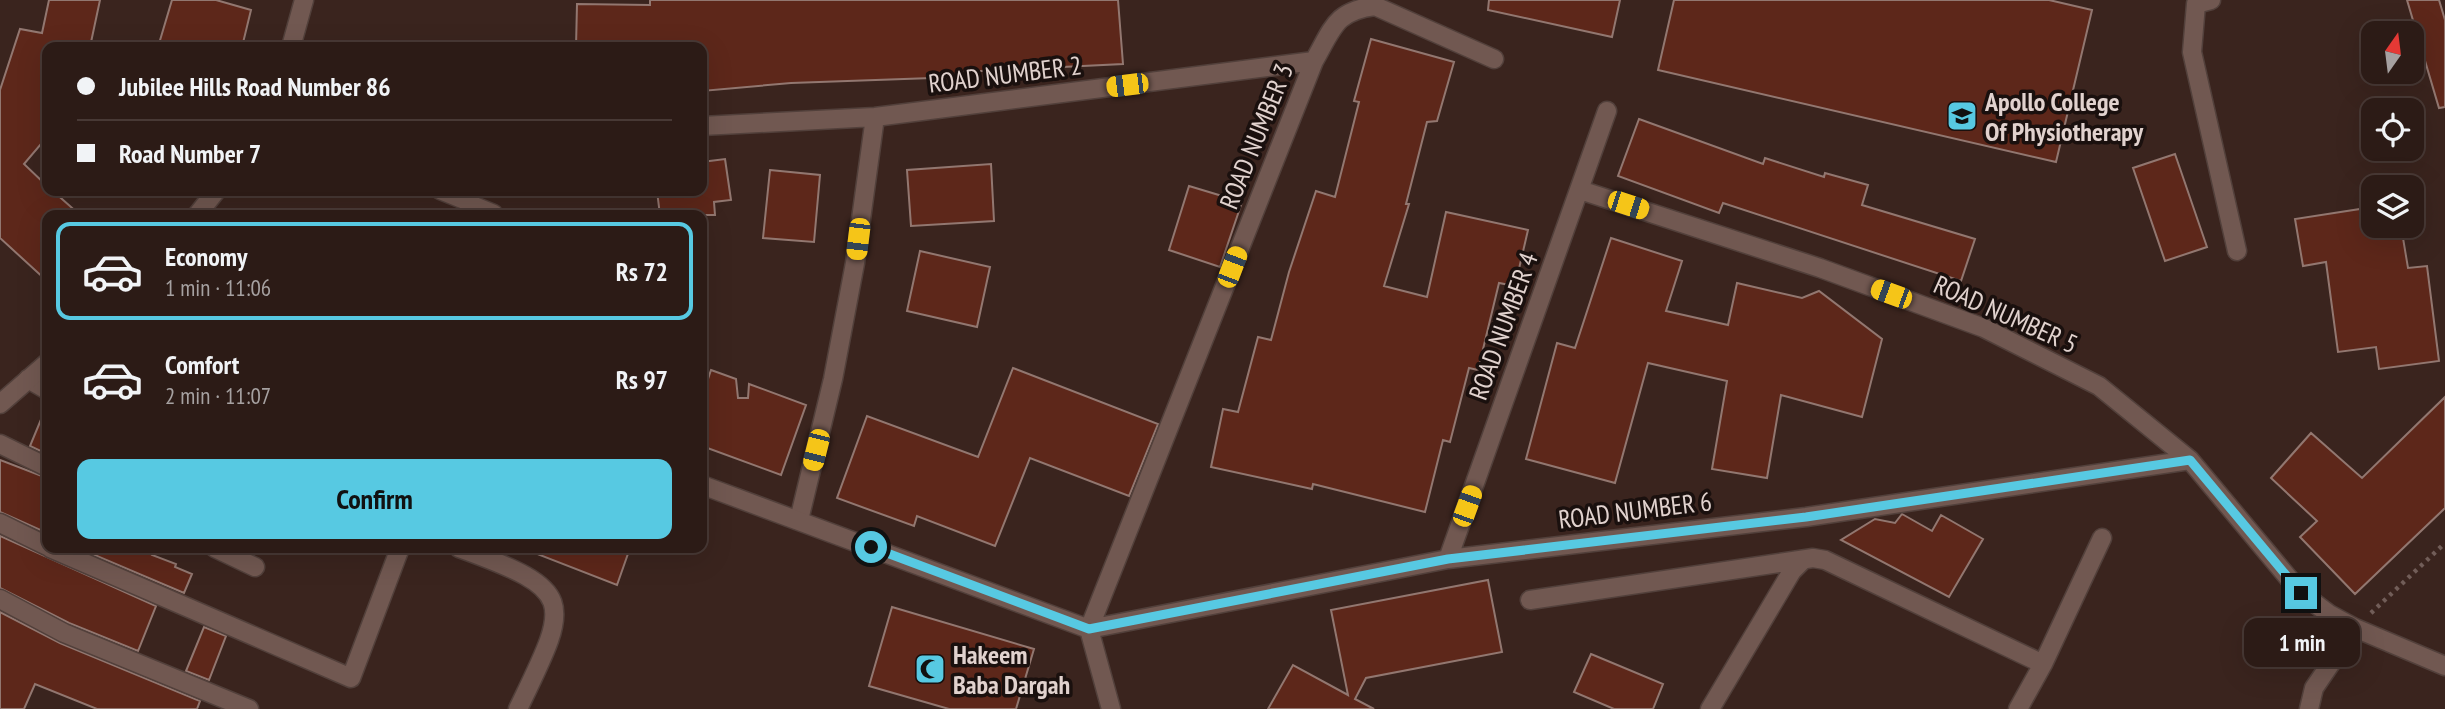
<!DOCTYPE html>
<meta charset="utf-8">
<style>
body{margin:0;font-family:"PT Sans Narrow",sans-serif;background:#34241f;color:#f1f3f6;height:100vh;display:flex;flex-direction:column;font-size:26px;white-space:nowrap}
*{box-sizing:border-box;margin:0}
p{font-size:23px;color:#a6a1a1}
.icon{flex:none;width:38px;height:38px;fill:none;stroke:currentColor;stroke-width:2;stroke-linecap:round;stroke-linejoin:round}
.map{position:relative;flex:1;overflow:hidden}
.panel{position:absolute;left:42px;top:210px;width:665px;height:343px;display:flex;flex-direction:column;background:#2c1b16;border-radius:14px;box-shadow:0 7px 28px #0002,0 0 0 2px #483935}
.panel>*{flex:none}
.banner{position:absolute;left:42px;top:42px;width:665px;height:154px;border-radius:14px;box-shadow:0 7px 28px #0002,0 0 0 2px #483935;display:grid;align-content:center;height:154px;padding:0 35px;background:#2c1b16}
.needle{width:46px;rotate:14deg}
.controls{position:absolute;left:2361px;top:21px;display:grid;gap:14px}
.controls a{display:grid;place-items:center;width:63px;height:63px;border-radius:14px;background:#2c1b16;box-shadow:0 7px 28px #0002,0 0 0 2px #483935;font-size:35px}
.end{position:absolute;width:32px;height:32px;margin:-16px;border:9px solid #57c9e2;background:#111;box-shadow:0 0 0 4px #111}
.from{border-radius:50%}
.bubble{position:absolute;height:49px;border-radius:14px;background:#2c1b16;box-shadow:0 7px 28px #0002,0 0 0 2px #483935;font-size:23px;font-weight:600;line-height:49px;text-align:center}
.car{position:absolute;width:21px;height:42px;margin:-21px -10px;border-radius:9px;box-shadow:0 0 5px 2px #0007;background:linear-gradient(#f5c518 24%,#345 0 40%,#f5c518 0 76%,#345 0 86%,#f5c518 0)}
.banner b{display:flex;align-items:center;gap:24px;height:66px;font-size:26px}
.banner b+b{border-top:2px solid #483935}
.banner i{width:18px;height:18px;background:#f1f3f6}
ul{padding:12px 0 0;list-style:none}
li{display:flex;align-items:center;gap:21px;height:98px;margin:0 14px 10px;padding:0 21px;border:4px solid transparent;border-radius:14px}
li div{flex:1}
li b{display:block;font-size:26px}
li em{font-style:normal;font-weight:600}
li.current{border-color:#57c9e2}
li>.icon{width:63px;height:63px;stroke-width:1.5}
.action{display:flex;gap:14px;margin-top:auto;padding:14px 35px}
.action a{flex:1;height:80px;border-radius:14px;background:#57c9e2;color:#111;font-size:28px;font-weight:600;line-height:80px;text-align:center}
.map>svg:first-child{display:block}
.building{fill:#5d271a;stroke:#927770;stroke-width:2}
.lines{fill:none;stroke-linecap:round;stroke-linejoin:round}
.service-casing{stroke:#52403b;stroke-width:19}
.minor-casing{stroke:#52403b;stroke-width:21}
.tertiary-casing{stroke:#52403b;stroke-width:21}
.path{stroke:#715d58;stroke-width:4.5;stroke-dasharray:3.5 5;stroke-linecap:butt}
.service{stroke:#715851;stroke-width:16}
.minor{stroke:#715851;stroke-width:18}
.tertiary{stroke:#715851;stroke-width:18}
.route{stroke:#57c9e2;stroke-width:9}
.labels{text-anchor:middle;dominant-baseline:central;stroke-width:7;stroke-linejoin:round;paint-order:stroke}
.street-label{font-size:26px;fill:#e1d2ce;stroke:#1a100e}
.poi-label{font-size:26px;font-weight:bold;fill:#e1d2ce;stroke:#1a100e;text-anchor:start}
</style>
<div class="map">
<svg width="2445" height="709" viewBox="0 0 2445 709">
<rect width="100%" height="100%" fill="#3a241e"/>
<path class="building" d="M 49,0 L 100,0 L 90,47 L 47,47 L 47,137 L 24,164 L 47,186 L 47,191 L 53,191 L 80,215 L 47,215 L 47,281 L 0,238 L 0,90 L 20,29 L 42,33 Z
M 172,0 L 216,0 L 251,10 L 242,47 L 158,47 Z
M 650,0 L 1118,0 L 1123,64 L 960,72 L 960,77 L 791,83 L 702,91 L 702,47 L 576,47 L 577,4 L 650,5 Z
M 1489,0 L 1620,0 L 1612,37 L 1488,10 Z
M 1674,0 L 2049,0 L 2092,10 L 2056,162 L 1658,70 Z
M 2407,0 L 2439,0 L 2445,20 L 2445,107 L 2439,108 Z
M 1371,39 L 1454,62 L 1437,121 L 1427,122 L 1406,204 L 1409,204 L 1384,286 L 1427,297 L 1446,212 L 1528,230 L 1515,286 L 1499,283 L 1478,370 L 1469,368 L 1450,442 L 1443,440 L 1425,512 L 1313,484 L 1312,489 L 1211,467 L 1223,409 L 1238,412 L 1258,337 L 1271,340 L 1289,272 L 1316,191 L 1335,197 L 1359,102 L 1354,101 Z
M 1639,119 L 1763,164 L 1765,158 L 1824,177 L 1825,173 L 1868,185 L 1862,205 L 1975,239 L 1961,281 L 1723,203 L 1719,213 L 1618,176 Z
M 2175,154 L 2207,247 L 2165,261 L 2133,168 Z
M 725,159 L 731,200 L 714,202 L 715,215 L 660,215 L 657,191 L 702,191 L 702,162 Z
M 991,164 L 994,221 L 911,226 L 907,170 Z
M 770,170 L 820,175 L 814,242 L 763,238 Z
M 1189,186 L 1242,202 L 1220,267 L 1169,250 Z
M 2373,207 L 2373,226 L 2401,226 L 2408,268 L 2427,266 L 2439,361 L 2379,369 L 2376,347 L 2338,352 L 2326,262 L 2303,266 L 2295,219 Z
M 1611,238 L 1682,261 L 1666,311 L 1728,325 L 1737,283 L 1802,298 L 1819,291 L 1882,339 L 1862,417 L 1781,395 L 1767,478 L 1712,469 L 1727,381 L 1648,363 L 1615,483 L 1526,459 L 1557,343 L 1575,348 Z
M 920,251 L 990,267 L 977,327 L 907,311 Z
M 1013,368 L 1158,424 L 1129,496 L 1030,458 L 995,546 L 917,516 L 914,526 L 837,498 L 867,416 L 978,457 Z
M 711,370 L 736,379 L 738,398 L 748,398 L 749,384 L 806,405 L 781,475 L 702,446 L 702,397 Z
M 2445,397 L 2445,508 L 2355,594 L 2300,537 L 2317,521 L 2271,478 L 2311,433 L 2362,478 Z
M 47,405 L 47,454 L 30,446 Z
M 0,460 L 47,478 L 47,533 L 0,512 Z
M 1902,514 L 1932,531 L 1941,515 L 1983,539 L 1949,597 L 1841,540 L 1875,519 L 1895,523 Z
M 0,536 L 156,606 L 138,651 L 69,623 L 0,588 Z
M 78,548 L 154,548 L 152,555 L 176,564 L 175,567 L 192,574 L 184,593 Z
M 533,548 L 630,548 L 617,585 L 532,552 Z
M 1488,580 L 1502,652 L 1366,678 L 1355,699 L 1374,709 L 1268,709 L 1293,665 L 1348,695 L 1331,610 Z
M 892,607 L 1034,649 L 1016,709 L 949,709 L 869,686 Z
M 0,612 L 60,643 L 200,701 L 197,709 L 97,709 L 35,684 L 24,709 L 0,709 Z
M 204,627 L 226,636 L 209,680 L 186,671 Z
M 1591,654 L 1663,684 L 1653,709 L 1614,709 L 1574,692 Z"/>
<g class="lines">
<g class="service-casing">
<path id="service" d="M 440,191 L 494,213"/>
</g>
<g class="minor-casing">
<path id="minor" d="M 2211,0 L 2196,4 L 2192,52 L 2237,251
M 702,126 L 875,117 L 1314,61
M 1580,190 L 1820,268 L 1984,328 L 2099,386 L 2190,460 L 2301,593 L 2329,614 L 2355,628 L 2445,666
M 28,379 L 47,390
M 0,444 L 47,467
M 799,520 L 833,379 L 855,263 L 875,117
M 0,523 L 47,546
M 50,548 L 351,678 L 400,548
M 215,548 L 255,567
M 459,548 C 579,591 570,601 518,709
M 1448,559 L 1607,111
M 0,599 L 64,633 L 249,709
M 1530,600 L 1813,558 L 1825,560 L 2043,664 L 2018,709
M 1089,629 L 1448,559 L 1806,517 L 2190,460
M 1089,629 L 1314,61 C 1333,28 1335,11 1375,6 L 1494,59
M 2043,664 L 2102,538
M 1710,709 L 1792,571 L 1803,560
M 2309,709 L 2314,688 L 2355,628"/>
</g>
<g class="tertiary-casing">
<path id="tertiary" d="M 291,47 L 304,0
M 197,215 L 216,191
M 0,404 L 47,363
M 702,485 L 1089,629 L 1111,709"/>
</g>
<path class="path" d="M 2371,613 L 2445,543"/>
<use href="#service" class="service"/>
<use href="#minor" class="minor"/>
<use href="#tertiary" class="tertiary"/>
</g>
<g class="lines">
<path class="route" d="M 871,547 L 1089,629 L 1448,559 L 1806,517 L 2190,460 L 2301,593"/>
</g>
<defs>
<g id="university-square" transform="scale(1.575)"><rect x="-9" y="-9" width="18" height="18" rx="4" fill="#57c9e2" stroke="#1a100e"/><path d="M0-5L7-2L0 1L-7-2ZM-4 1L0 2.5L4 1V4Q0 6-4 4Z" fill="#111"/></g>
<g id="mosque-square" transform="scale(1.575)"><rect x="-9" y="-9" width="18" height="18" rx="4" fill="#57c9e2" stroke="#1a100e"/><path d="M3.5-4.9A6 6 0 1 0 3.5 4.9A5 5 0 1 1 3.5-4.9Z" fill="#111"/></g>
</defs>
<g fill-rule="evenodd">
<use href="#university-square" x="1962" y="116"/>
<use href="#mosque-square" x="930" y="669"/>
</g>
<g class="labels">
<g class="street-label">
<text transform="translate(1005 74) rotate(-7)">ROAD NUMBER 2</text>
<text transform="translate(1256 136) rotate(-68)">ROAD NUMBER 3</text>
<text transform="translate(2006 314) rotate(24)">ROAD NUMBER 5</text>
<text transform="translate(1503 326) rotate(-70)">ROAD NUMBER 4</text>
<text transform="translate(1635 510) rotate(-7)">ROAD NUMBER 6</text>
</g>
<g class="poi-label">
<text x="1985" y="101">Apollo College<tspan x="1985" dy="30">Of Physiotherapy</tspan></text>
<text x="953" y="654">Hakeem<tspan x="953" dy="30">Baba Dargah</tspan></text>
</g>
</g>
</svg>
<div class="controls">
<a><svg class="needle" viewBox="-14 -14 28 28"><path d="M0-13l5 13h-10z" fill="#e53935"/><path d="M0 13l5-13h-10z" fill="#a6a1a1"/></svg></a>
<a><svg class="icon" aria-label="locate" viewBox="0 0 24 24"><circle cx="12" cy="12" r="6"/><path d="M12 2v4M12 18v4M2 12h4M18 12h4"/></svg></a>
<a><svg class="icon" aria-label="layers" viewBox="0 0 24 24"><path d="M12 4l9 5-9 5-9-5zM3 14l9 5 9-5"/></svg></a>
</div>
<i class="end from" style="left:871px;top:547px"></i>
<i class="end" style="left:2301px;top:593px"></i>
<div class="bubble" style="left:2244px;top:618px;width:116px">1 min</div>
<i class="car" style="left:1127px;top:85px;rotate:263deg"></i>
<i class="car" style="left:1628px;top:205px;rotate:108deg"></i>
<i class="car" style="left:858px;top:239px;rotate:187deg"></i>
<i class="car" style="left:1232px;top:267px;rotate:21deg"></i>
<i class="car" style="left:1891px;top:294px;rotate:290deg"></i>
<i class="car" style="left:816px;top:450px;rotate:194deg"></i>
<i class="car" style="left:1467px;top:506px;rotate:20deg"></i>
<div class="banner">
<b><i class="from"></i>Jubilee Hills Road Number 86</b>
<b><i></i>Road Number 7</b>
</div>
<section class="panel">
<ul>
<li class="current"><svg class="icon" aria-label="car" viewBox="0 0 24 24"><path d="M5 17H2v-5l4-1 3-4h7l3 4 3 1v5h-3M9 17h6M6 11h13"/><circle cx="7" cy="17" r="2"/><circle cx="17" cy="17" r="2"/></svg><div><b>Economy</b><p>1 min · 11:06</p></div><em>Rs 72</em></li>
<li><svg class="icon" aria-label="car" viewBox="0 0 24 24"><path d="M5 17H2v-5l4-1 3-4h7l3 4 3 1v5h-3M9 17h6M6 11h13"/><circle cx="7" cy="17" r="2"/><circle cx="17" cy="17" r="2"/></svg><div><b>Comfort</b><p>2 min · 11:07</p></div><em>Rs 97</em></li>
</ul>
<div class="action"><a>Confirm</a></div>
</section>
</div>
